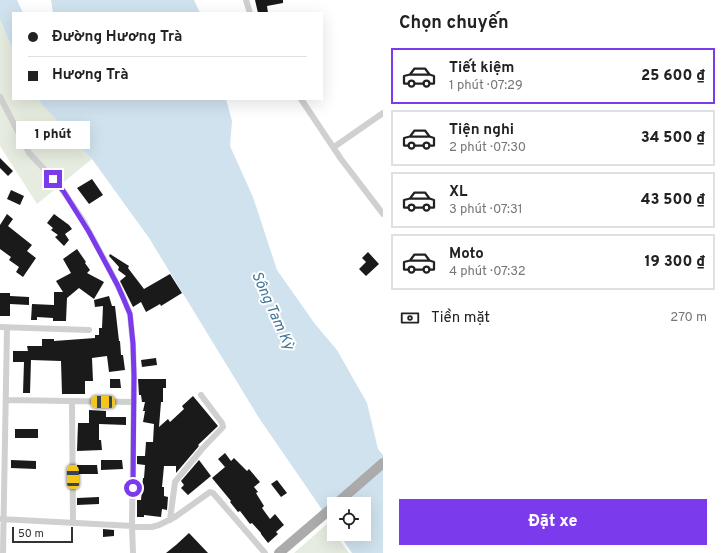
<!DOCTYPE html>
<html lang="vi">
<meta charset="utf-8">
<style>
body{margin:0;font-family:Overpass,sans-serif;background:#f6f6f6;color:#222;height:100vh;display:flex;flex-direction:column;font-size:15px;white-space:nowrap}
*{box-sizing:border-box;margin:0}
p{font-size:13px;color:#767676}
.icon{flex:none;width:22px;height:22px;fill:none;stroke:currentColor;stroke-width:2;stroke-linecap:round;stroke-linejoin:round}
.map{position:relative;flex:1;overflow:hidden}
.sheet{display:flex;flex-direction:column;background:#fff;width:340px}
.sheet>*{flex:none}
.top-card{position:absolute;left:12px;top:12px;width:311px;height:88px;border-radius:0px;box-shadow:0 4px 16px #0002;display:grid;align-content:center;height:88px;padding:0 16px;background:#fff}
.controls{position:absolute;left:327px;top:497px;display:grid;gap:8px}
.controls a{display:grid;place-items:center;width:44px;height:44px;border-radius:0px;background:#fff;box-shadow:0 4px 16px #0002;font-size:20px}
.scale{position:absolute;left:12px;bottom:10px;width:61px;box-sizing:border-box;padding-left:4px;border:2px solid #333;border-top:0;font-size:11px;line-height:14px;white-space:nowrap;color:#333;-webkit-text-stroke:3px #fff;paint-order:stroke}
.end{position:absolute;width:18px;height:18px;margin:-9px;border:5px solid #7c3aed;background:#fff;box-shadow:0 0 0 2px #fff}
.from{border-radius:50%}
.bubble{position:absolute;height:28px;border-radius:0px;background:#fff;box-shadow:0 4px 16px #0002;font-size:13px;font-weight:800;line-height:28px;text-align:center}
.car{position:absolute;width:12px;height:24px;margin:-12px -6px;border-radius:5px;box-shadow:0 0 3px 1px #0007;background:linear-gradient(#f5c518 24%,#345 0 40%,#f5c518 0 76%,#345 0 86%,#f5c518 0)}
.top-card b{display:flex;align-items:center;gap:14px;height:38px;font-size:15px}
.top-card b+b{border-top:1px solid #e0e0e0}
.top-card i{width:10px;height:10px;background:#222}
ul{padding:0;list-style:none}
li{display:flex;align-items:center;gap:12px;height:56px;margin:0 8px 6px;padding:0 8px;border:2px solid #e0e0e0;border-radius:0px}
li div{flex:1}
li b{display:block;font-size:15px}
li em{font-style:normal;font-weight:800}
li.active{border-color:#7c3aed}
li>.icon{width:36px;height:36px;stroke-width:1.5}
h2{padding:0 16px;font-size:18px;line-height:48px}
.pay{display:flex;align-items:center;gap:10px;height:44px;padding:0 16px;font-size:15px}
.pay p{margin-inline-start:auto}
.action{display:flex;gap:8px;margin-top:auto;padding:8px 16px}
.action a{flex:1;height:46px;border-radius:0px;background:#7c3aed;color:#fff;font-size:16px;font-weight:800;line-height:46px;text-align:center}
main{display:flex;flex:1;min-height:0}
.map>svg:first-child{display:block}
.green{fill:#e6ecdf}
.water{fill:#cfe2ee}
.building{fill:#1a1a1a}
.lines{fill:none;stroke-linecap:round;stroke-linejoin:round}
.street{stroke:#d0d0d0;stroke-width:6}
.primary{stroke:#ababab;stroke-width:10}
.route{stroke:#7c3aed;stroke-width:5}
.labels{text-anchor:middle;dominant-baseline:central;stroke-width:4;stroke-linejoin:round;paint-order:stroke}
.water-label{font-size:15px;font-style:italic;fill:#3f7597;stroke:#fff}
</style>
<main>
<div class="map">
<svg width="383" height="553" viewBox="0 0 383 553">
<rect width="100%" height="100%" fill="#fff"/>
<path class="green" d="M 0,20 L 13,50 L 13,99 L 37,99 L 92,159 L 37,204 L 0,146 Z
M 327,524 L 349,553 L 294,553 Z"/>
<path class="water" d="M 0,0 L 17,0 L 23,13 L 13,13 L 13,50 L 0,20 Z
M 51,0 L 194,0 L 200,13 L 53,13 Z
M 37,99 L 226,99 L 232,121 L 230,146 L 253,197 L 277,270 L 315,324 L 337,350 L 367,403 L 378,449 L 383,455 L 383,553 L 352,553 L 339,534 L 364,534 L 364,504 L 334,504 L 334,527 L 259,418 L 149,238 L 92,159 Z"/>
<path class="building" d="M 255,0 L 283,0 L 283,3 L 267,6 L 268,13 L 258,13 Z
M 0,158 L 13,171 L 8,176 L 0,168 Z
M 92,179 L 103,195 L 89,204 L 77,188 Z
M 11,190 L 24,196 L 20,205 L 7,199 Z
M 7,214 L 13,219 L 8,226 L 32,245 L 27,251 L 36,258 L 23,277 L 16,272 L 19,267 L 9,260 L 11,257 L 0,249 L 0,225 Z
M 54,214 L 69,225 L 72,229 L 65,234 L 69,240 L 64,246 L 55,237 L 58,235 L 51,230 L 53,228 L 47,223 Z
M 77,249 L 86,262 L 85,263 L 90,270 L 87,273 L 104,282 L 94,299 L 79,288 L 67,298 L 66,321 L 53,321 L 53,318 L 37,317 L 37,320 L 31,320 L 32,304 L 54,305 L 54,292 L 63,292 L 56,281 L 71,273 L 63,259 Z
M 368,252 L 379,264 L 366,276 L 359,269 L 366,262 L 362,258 Z
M 110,254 L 129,266 L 128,268 L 144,289 L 170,274 L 182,293 L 161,306 L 160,304 L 146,312 L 141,302 L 133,307 L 120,281 L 126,276 L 118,270 L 119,267 L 109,256 Z
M 0,293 L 10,293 L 10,296 L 29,297 L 29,305 L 10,304 L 10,316 L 0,316 Z
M 109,296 L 112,306 L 115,306 L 119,341 L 120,341 L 121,355 L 123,355 L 125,370 L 109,372 L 107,356 L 92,358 L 93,381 L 85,381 L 85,394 L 62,394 L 61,361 L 31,360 L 30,393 L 23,393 L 24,362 L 13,362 L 13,351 L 28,351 L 27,346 L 42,346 L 42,339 L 54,339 L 54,341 L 95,338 L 95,335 L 99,335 L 99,328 L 102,328 L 103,306 L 95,307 L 94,300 Z
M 156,358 L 157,365 L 142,367 L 141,360 Z
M 110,379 L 120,379 L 121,388 L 110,388 Z
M 138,379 L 166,379 L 166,388 L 163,388 L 163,402 L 161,402 L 159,427 L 168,419 L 170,422 L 184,409 L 182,406 L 193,396 L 218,426 L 198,445 L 199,446 L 176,473 L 176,466 L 164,466 L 162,487 L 164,487 L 164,496 L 168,497 L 167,510 L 162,509 L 161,517 L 144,515 L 144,517 L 137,517 L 137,500 L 141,500 L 143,478 L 144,478 L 145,465 L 137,464 L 137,456 L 145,456 L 146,442 L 153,442 L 154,424 L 143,422 L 145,411 L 143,411 L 145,402 L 142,402 L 141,395 L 139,395 Z
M 89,410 L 106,411 L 106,417 L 126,417 L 126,425 L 99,424 L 99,440 L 101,440 L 102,450 L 77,451 L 78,423 L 89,423 Z
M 15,429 L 38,429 L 38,438 L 15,438 Z
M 225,453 L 231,461 L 234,458 L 247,471 L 249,469 L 260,482 L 254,487 L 258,492 L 256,493 L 264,506 L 262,508 L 270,519 L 275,514 L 284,525 L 276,532 L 278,534 L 268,543 L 261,534 L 261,533 L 252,523 L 250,524 L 240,511 L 238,512 L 230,502 L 231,501 L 212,478 L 225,467 L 218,459 Z
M 11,460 L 36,461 L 36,469 L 11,468 Z
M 101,460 L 122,460 L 123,469 L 101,470 Z
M 199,460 L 211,476 L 188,495 L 181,488 L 184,485 L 181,481 Z
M 77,465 L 97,465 L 98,474 L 77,474 Z
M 277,480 L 287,493 L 281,497 L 271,484 Z
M 99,497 L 99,504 L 77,505 L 77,498 Z
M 103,529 L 114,530 L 114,536 L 103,537 Z
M 189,533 L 208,553 L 166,553 L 176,545 Z"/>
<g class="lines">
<path class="street" d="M 246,0 L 250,13
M 0,97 L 29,153 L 59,185 L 84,222 L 112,274 L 124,299 L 130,314 L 133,344 L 134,376 L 132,526 L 133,553
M 301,99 L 341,159 L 383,214
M 334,147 L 383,113
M 0,327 L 89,330
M 6,400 L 134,402
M 72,401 L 73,523
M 0,519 L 152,527 L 159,525 L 175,517 L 210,492 L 213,493 L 265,553
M 170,520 L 175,482 L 202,449 L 223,427 L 222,423 L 201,395
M 3,553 L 7,328"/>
<path class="primary" d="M 336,504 L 383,463
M 279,553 L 334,506"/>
</g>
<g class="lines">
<path class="route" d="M 53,179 L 64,192 L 89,232 L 118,286 L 130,314 L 133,344 L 134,376 L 133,488"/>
</g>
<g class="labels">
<g class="water-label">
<text transform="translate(272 311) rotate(66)">Sông Tam Kỳ</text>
</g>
</g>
</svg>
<div class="controls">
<a><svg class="icon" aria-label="locate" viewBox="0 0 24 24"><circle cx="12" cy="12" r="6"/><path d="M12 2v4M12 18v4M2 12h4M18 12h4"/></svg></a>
</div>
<div class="scale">50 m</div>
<i class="end from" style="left:133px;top:488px"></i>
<i class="end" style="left:53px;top:179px"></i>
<div class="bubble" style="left:16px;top:121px;width:74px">1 phút</div>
<i class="car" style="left:103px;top:402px;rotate:271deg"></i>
<i class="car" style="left:73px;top:477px;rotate:359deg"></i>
<div class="top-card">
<b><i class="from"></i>Đường Hương Trà</b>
<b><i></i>Hương Trà</b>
</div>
</div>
<section class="sheet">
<h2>Chọn chuyến</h2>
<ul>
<li class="active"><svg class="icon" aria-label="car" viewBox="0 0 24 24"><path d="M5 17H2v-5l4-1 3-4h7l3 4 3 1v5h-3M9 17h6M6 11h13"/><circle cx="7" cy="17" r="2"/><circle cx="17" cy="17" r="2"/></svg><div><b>Tiết kiệm</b><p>1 phút · 07:29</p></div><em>25 600 ₫</em></li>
<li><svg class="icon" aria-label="car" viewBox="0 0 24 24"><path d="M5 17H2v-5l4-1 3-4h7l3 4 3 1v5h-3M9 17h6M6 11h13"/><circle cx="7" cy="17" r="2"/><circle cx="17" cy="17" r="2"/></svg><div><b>Tiện nghi</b><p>2 phút · 07:30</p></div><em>34 500 ₫</em></li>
<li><svg class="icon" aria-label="car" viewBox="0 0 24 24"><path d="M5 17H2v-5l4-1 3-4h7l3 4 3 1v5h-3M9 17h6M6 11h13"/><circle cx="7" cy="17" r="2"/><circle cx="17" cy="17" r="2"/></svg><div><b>XL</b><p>3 phút · 07:31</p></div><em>43 500 ₫</em></li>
<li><svg class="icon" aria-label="car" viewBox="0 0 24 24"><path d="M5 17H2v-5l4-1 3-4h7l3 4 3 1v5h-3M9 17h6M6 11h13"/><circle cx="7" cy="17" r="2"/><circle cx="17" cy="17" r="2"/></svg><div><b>Moto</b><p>4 phút · 07:32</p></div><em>19 300 ₫</em></li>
</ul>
<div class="pay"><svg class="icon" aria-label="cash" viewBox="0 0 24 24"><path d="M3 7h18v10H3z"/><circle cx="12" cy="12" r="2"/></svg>Tiền mặt<p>270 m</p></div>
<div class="action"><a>Đặt xe</a></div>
</section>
</main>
